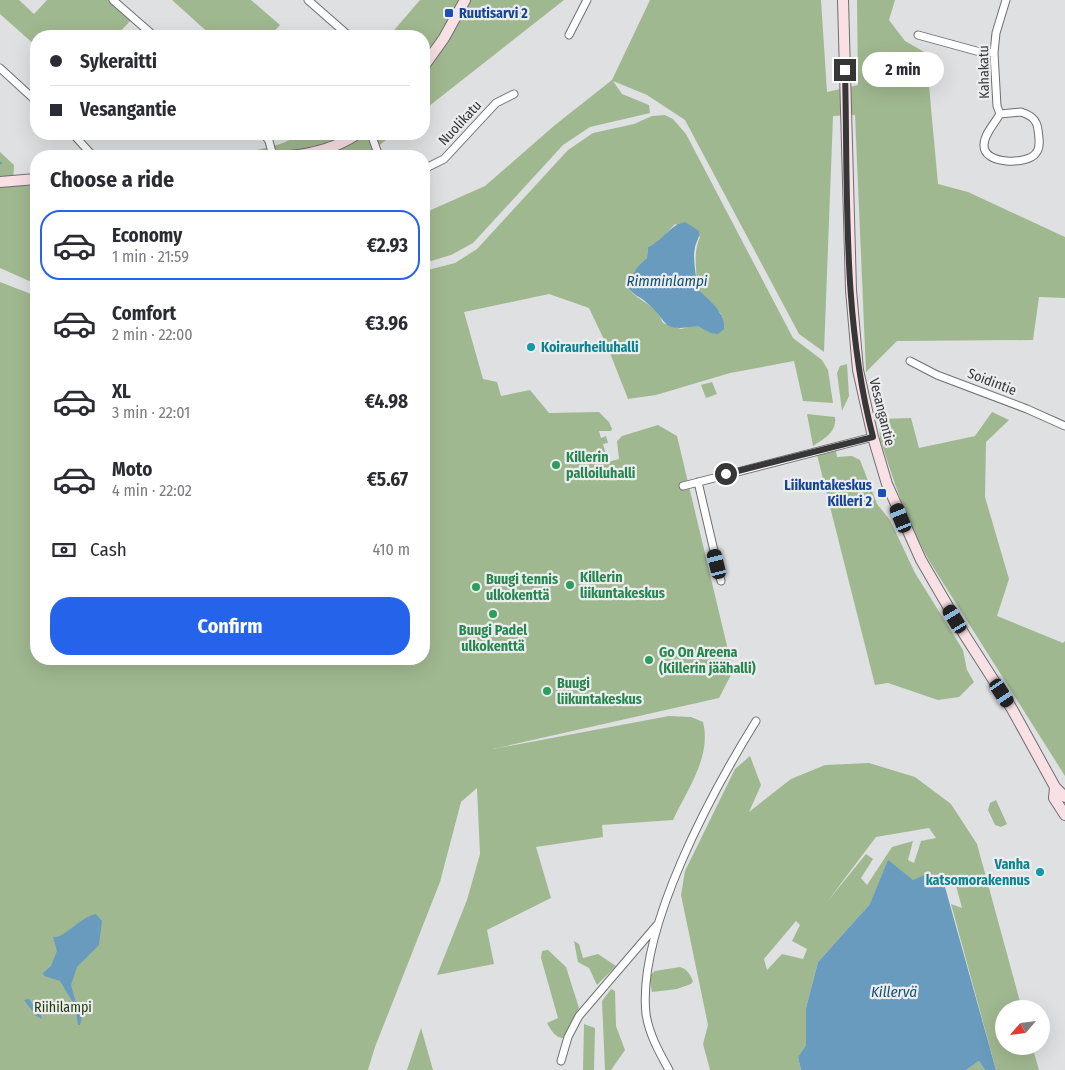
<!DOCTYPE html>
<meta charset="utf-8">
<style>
body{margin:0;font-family:"Fira Sans Condensed",sans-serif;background:#f2f2f3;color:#2b2b33;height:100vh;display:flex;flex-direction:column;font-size:19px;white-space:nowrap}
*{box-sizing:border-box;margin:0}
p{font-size:16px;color:#7c7c81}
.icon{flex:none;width:28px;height:28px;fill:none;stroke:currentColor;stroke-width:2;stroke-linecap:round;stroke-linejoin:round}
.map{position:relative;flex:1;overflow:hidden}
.drawer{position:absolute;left:30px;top:150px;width:400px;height:515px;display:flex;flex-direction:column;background:#fff;border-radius:20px;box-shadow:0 5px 20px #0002}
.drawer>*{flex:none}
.banner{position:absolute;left:30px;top:30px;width:400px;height:110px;border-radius:20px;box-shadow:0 5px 20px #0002;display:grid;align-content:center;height:110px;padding:0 20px;background:#fff}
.needle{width:32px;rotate:242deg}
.fabs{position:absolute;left:995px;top:1000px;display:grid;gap:10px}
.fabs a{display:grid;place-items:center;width:55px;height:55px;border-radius:50%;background:#fff;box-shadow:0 5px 20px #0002;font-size:25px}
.end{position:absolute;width:22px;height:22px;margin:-11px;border:6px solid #373738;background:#fff;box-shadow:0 0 0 2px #fff}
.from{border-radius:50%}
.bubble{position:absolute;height:35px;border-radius:18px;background:#fff;box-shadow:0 5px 20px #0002;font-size:16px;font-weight:700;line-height:35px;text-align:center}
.car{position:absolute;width:15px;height:30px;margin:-15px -8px;border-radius:6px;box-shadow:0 0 4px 1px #0007;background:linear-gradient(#222 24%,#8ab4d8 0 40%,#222 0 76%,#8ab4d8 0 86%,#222 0)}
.banner b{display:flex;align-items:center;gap:18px;height:48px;font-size:19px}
.banner b+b{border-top:1px solid #e1e1e2}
.banner i{width:12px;height:12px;background:#2b2b33}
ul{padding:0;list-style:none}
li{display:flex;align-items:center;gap:15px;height:70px;margin:0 10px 8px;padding:0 10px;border:2px solid transparent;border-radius:20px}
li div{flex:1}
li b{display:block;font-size:19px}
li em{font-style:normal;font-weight:700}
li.selected{border-color:#2563eb}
li>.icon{width:45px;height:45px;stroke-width:1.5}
h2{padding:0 20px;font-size:22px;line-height:60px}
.pay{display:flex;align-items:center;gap:12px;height:55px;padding:0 20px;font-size:19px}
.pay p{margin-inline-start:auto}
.action{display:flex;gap:10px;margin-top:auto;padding:10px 20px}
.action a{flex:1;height:58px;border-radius:20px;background:#2563eb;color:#fff;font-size:20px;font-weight:700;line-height:58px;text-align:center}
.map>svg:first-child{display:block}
.green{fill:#a0b890;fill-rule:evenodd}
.water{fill:#699bbf}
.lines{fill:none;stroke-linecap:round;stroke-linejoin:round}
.stream{stroke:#699bbf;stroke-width:2.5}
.street-casing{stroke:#6e6f71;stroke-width:9}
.secondary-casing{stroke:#6e6f71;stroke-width:12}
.street{stroke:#fff;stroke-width:7}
.secondary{stroke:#f8e0e5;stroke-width:10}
.route{stroke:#373738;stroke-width:6}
.transit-dot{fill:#1a4fb4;stroke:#ecedef;stroke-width:2}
.culture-dot{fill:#0f9aa8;stroke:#ecedef;stroke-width:2}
.leisure-dot{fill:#2e9e5b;stroke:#ecedef;stroke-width:2}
.labels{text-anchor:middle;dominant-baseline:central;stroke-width:4.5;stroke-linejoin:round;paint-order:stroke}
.transit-label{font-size:14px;font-weight:bold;fill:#164399;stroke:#ecedef;text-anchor:start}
.street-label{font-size:14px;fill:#373738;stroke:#ecedef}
.culture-label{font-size:14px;font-weight:bold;fill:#0d838f;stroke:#ecedef;text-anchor:start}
.leisure-label{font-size:14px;font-weight:bold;fill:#27864d;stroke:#ecedef;text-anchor:start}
.park-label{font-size:14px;fill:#223d07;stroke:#ecedef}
.water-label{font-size:15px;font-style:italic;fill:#124e72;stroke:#ecedef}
</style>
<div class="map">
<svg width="1065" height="1070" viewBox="0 0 1065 1070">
<rect width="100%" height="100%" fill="#dfe0e2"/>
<path class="green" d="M 0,0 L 19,0 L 34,14 L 47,0 L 111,0 L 133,18 L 116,36 L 36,36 L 36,46 L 0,14 Z
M 172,0 L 251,0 L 280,25 L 270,36 L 212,36 Z
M 420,0 L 564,0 L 424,110 L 424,36 L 389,36 Z
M 650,0 L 821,0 L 827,92 L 858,85 L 857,0 L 895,0 L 889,20 L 905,41 L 926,53 L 938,184 L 968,192 L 1065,237 L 1065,298 L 1039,297 L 1033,340 L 897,341 L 866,372 L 855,115 L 833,116 L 824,352 L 799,334 L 685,120 L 647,95 L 613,81 L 622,94 L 649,105 L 650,113 L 590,127 L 563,145 L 473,243 L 451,255 L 424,263 L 424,213 L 485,186 L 555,125 L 612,80 Z
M 665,115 L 673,119 L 686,134 L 793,338 L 822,360 L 828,370 L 833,403 L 803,401 L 794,361 L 730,373 L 656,395 L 628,399 L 608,348 L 589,308 L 549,294 L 464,312 L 483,379 L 497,382 L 501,396 L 530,390 L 549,413 L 599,412 L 609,422 L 612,429 L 611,431 L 599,431 L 601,438 L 606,436 L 608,443 L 603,444 L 608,462 L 619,459 L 617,441 L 622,436 L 658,425 L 677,436 L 733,671 L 719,698 L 493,749 L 669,716 L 691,717 L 703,722 C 712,756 687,790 673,820 L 602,825 L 603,837 L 536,847 L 551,898 L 487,930 L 494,964 L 437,975 L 467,900 L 480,854 L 477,788 L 461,802 L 440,882 L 375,1047 L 368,1070 L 0,1070 L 0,282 L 36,296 L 36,659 L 424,659 L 424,271 L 455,263 L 477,249 L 568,150 L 593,133 L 634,124 L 652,116 ZM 675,224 L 700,237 C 692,255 698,269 696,287 L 721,314 L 710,333 L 698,325 L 681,329 L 663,323 C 655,303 640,303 629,289 C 631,274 635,268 647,258 L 648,247 L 658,242 Z
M 298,134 L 394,134 L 365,156 L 219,156 C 240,152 283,149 298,134 Z
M 0,152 L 14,165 L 13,186 L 36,183 L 36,284 L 0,268 Z
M 847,364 L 849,396 L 842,411 L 837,373 L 840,366 Z
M 712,382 L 717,394 L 706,398 L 701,385 Z
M 992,412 L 1009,420 L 986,442 L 985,497 L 1009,579 L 997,616 L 1063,643 L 1065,641 L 1065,776 L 928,559 L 908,519 L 895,484 L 880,439 L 879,419 L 911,418 L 919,448 L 975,436 Z
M 807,414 L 835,417 C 837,432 824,439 813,446 Z
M 836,451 L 837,457 L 852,456 L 860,460 L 877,504 L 890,520 L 915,573 L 963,650 L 967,670 L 974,682 L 959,697 L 938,700 L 888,683 L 875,685 L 817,455 Z
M 750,756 L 761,785 L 749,812 L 791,779 L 825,765 L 869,763 L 915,777 L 951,804 L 977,844 L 1022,1009 L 1004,1009 L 1004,1046 L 1032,1046 L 1039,1070 L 996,1070 L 951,904 L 962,908 L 954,878 L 945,887 L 935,884 L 870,904 L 818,962 L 806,1008 L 806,1045 L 798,1057 L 801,1070 L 710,1070 L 703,1044 L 708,1025 L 681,895 L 685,871 L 735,769 ZM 929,828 L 936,838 L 921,841 L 914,863 L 908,860 L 913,841 L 892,847 L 867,885 L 861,878 L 873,859 L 866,854 L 827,902 L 876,837 ZM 796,921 L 800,925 L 792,941 L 807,949 L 803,959 L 782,954 L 767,970 L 764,959 Z
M 996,800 L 1007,824 L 1001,827 L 995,825 L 988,810 L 990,803 Z
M 574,941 L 579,944 L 583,958 L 598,954 L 616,966 L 597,985 L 589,968 L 578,962 Z
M 548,950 L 566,967 L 579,1008 L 564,1038 C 555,1038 551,1030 547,1023 L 558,1018 L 541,958 L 542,951 Z
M 680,967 C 687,969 690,974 693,981 L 691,984 L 677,989 L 652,992 L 649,976 L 655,971 Z
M 611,989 L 615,991 L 616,1026 L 625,1050 L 611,1070 L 605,1070 L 602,1001 Z
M 584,1024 L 595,1028 L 594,1070 L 583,1070 Z
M 421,1028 L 433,1070 L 407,1070 Z
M 979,1061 L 985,1070 L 966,1070 Z"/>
<path class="water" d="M 685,222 L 699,231 C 700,238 697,240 695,247 C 692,260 697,273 696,287 C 707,299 726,312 724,329 L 718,334 L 710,333 L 698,326 C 660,332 671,324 647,303 C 641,297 635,296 629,289 C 631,274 635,268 647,258 L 648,247 C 663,241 669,225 685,222 Z
M 888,860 L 913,880 L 927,874 L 933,877 L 935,884 L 945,887 L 996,1070 L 985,1070 L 979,1061 L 966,1070 L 801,1070 L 798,1057 L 806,1045 L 806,1008 L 818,962 L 870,904 Z
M 96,914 L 102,921 L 99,945 L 77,967 L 71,985 L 76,1003 L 83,1013 L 80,1025 L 78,1025 L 75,1006 L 60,981 L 44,976 L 43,973 L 51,966 L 57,951 L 53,937 C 64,939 80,917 96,914 Z
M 29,999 L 41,1015 L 42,1019 L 36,1016 L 24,1000 Z"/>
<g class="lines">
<path class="stream" d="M 0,163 L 1,163"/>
<g class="street-casing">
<path id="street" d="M 113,0 L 154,36
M 308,0 L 349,36
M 569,35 L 587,0
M 918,35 L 980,52 L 994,53
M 0,68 L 36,101
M 1021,112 C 1030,115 1037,119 1038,130 C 1039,137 1041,147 1036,153 C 1028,165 983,165 984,145 C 984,134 995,123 1000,114 Z
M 1000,114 L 997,106 L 994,53 L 996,33 L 1006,0
M 73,134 L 93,156
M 264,134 L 269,141 L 273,156
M 371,134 L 379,156
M 424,169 L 444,159 L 496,103 L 514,94
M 910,361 L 937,375 L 1027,409 L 1065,426
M 698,482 L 721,581
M 683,486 L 873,437
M 561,1061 L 568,1037 L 579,1016 L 657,925
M 669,1070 C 659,1052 649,1034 646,1014 C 637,929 712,792 756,721"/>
</g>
<g class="secondary-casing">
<path id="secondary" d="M 843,0 L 851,290 L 858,370 L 873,437 L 887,484 L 921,560 L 964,634 L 1012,709 L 1055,787 L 1065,797
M 424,66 L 444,38 L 465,0
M 289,156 C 313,154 336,148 357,134
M 0,182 L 36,179
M 1055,787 L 1054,798 L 1065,815"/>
</g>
<use href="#street" class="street"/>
<use href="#secondary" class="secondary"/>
</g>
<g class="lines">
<path class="route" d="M 726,474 L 873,437 C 842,318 848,192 845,70"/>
</g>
<g class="transit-dot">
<rect x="444" y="8" width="10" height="10" rx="2.5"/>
<rect x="877" y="488" width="10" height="10" rx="2.5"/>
</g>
<g class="culture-dot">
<circle cx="531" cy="347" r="5"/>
<circle cx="1040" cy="872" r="5"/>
</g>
<g class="leisure-dot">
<circle cx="556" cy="465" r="5"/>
<circle cx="570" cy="585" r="5"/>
<circle cx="476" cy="587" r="5"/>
<circle cx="493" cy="614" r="5"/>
<circle cx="649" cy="660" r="5"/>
<circle cx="547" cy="691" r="5"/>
</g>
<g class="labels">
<g class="transit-label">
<text x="459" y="13">Ruutisarvi 2</text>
<text x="872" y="485" text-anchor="end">Liikuntakeskus<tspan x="872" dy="16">Killeri 2</tspan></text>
</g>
<g class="street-label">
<text transform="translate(984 72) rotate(-91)">Kahakatu</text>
<text transform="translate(460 123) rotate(-47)">Nuolikatu</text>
<text transform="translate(992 382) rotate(21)">Soidintie</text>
<text transform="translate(882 412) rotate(76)">Vesangantie</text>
</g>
<g class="culture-label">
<text x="541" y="347">Koiraurheiluhalli</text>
<text x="1030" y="864" text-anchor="end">Vanha<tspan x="1030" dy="16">katsomorakennus</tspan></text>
</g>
<g class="leisure-label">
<text x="566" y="457">Killerin<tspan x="566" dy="16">palloiluhalli</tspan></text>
<text x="580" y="577">Killerin<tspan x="580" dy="16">liikuntakeskus</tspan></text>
<text x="486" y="579">Buugi tennis<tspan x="486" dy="16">ulkokenttä</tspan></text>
<text x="493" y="630" text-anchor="middle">Buugi Padel<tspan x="493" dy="16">ulkokenttä</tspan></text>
<text x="659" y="652">Go On Areena<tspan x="659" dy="16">(Killerin jäähalli)</tspan></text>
<text x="557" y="683">Buugi<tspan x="557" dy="16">liikuntakeskus</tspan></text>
</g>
<g class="park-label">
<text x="63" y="1007">Riihilampi</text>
</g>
<g class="water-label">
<text x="667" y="281">Rimminlampi</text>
<text x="894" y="992">Killervä</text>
</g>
</g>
</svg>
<div class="fabs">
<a><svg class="needle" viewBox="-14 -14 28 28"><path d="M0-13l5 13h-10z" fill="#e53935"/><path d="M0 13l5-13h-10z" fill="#7c7c81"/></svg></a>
</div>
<i class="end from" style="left:726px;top:474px"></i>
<i class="end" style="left:845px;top:70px"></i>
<div class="bubble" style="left:862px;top:52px;width:82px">2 min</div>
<i class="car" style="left:901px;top:518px;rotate:338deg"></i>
<i class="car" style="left:717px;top:564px;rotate:346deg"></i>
<i class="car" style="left:955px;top:619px;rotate:329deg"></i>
<i class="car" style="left:1002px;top:693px;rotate:147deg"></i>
<div class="banner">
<b><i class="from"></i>Sykeraitti</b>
<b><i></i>Vesangantie</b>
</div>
<section class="drawer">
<h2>Choose a ride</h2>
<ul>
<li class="selected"><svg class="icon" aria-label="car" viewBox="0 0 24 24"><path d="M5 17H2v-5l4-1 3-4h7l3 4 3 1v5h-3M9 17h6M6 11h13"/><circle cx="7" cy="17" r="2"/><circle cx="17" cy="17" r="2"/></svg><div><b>Economy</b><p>1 min · 21:59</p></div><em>€2.93</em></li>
<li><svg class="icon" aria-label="car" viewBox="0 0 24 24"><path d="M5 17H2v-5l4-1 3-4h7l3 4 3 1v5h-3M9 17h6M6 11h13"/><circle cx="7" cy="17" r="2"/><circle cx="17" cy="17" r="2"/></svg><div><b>Comfort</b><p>2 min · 22:00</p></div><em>€3.96</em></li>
<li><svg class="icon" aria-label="car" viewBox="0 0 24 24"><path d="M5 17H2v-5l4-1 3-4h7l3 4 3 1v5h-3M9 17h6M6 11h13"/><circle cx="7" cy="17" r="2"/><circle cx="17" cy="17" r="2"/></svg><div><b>XL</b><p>3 min · 22:01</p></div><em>€4.98</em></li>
<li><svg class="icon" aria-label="car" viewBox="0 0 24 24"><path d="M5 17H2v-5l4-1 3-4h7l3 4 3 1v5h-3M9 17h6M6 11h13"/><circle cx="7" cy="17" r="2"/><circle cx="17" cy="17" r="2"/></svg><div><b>Moto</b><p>4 min · 22:02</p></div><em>€5.67</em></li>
</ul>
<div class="pay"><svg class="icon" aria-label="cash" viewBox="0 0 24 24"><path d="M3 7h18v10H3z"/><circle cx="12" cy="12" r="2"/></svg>Cash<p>410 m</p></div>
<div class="action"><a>Confirm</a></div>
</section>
</div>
